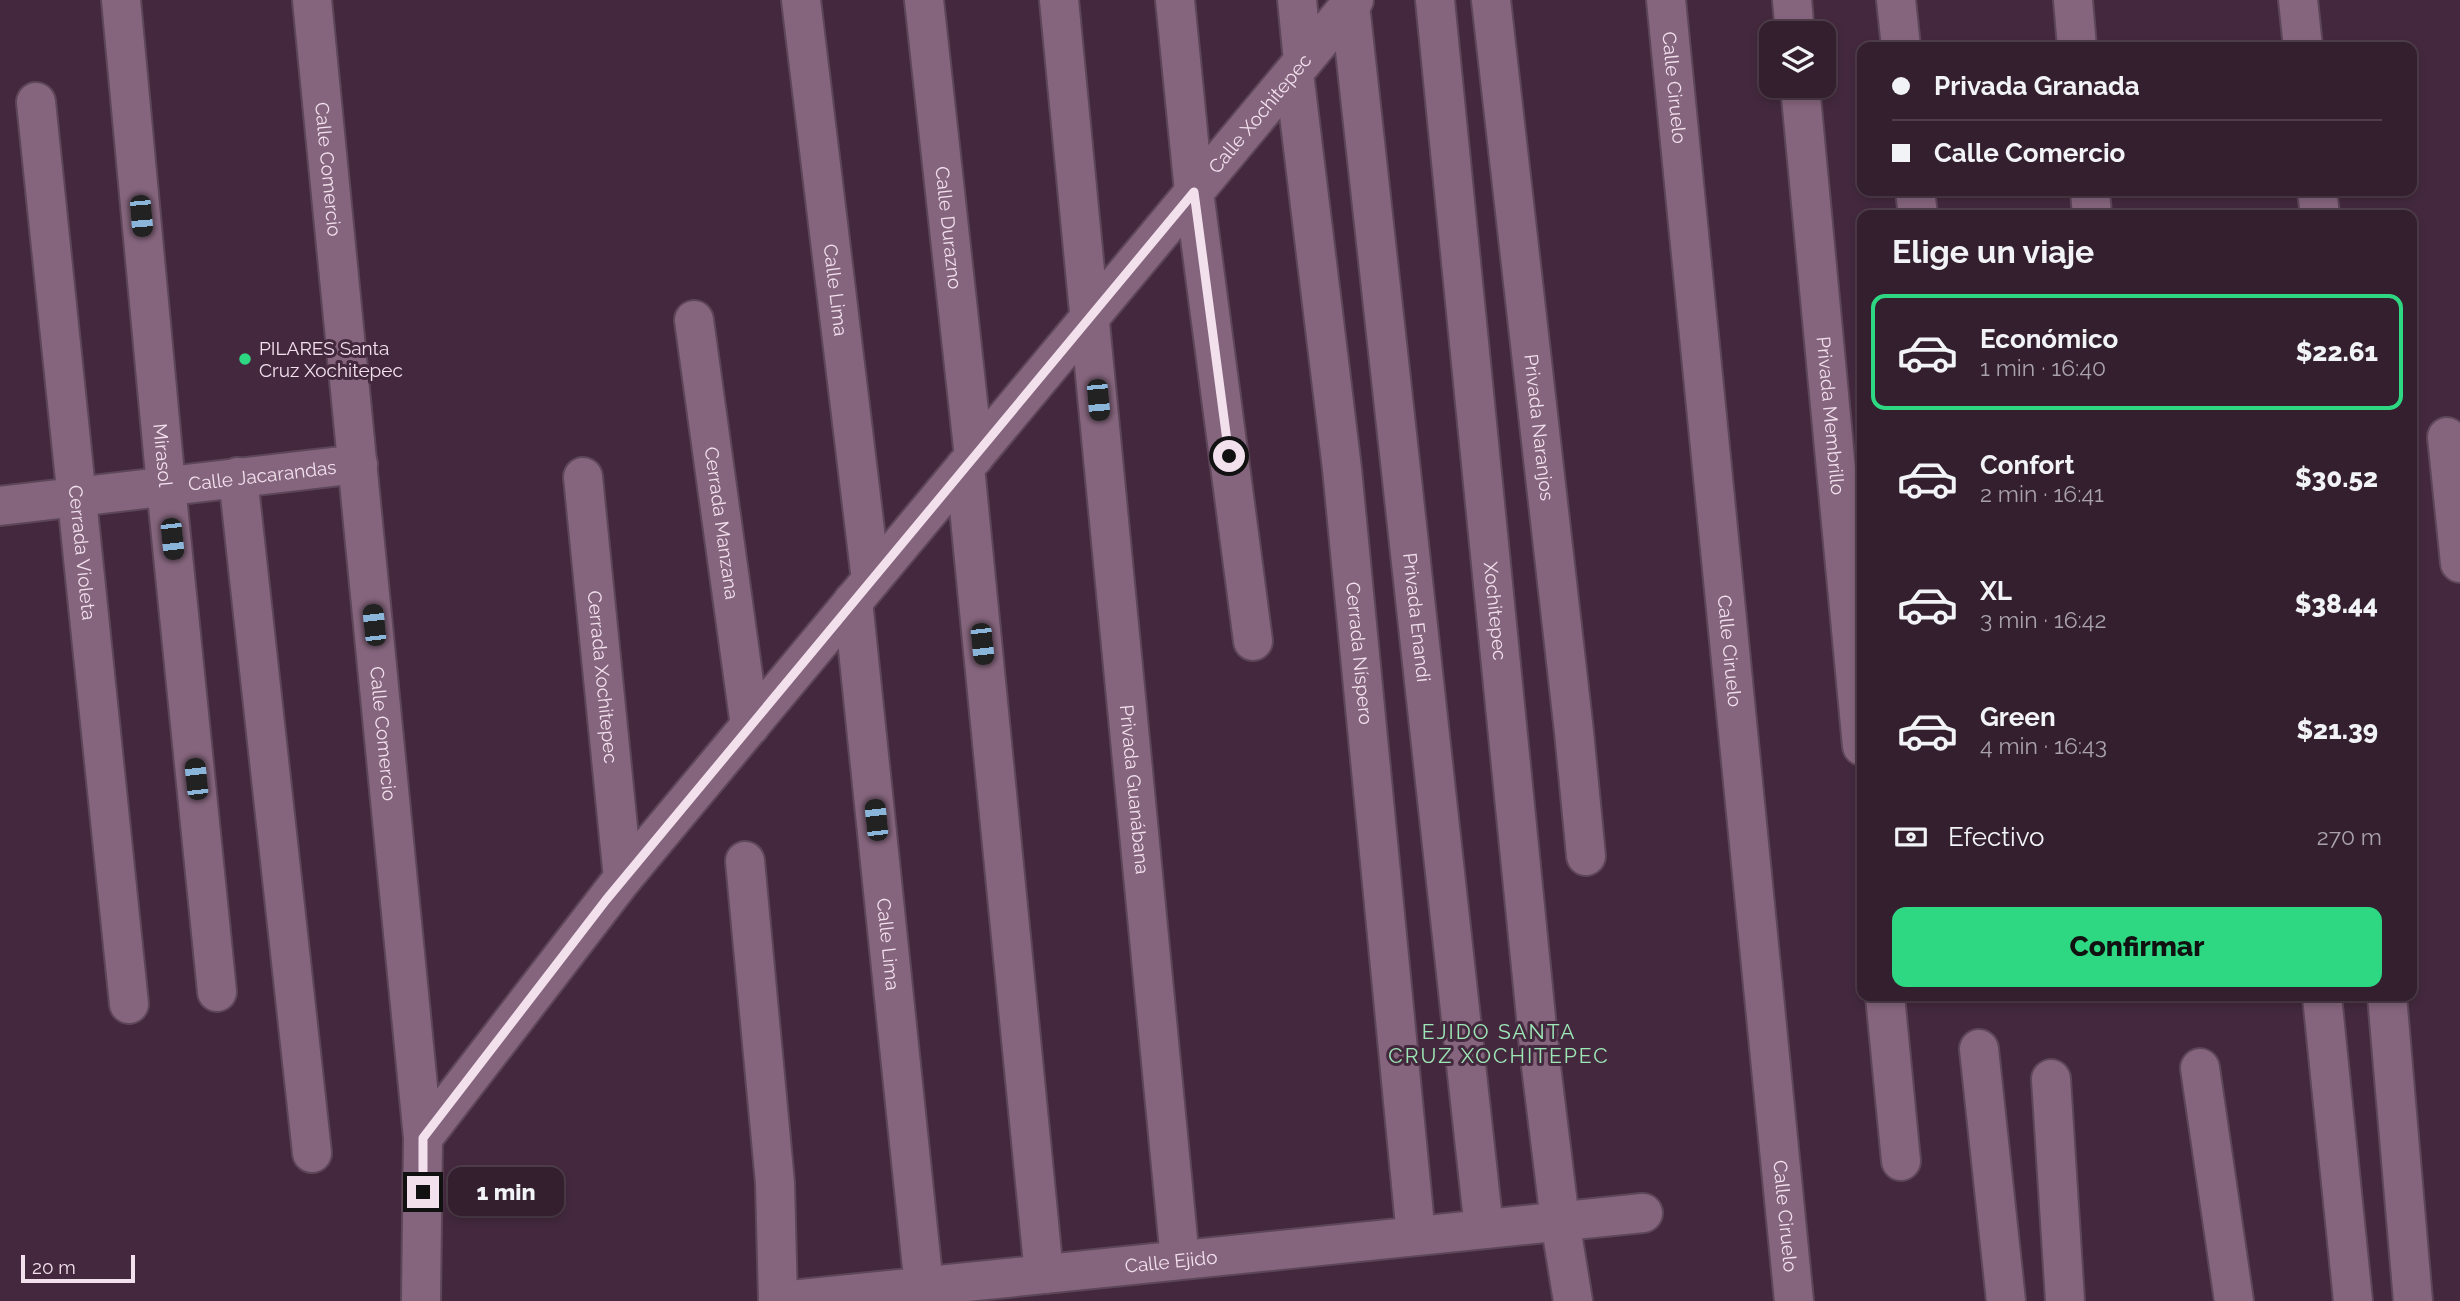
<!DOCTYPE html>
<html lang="es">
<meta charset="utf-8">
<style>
body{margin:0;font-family:Raleway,sans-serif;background:#3e2c3a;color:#f1f3f6;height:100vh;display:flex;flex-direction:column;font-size:26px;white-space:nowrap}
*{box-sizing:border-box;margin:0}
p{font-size:23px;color:#a9a2aa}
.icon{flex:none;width:38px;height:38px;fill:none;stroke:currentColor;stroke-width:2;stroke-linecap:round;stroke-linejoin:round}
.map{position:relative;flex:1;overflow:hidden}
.drawer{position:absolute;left:1857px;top:210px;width:560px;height:791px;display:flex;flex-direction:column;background:#331f2e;border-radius:14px;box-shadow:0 4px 10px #0003,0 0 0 2px #4e3d4a}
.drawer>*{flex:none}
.top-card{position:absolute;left:1857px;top:42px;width:560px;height:154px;border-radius:14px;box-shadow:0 4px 10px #0003,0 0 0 2px #4e3d4a;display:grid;align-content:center;height:154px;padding:0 35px;background:#331f2e}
.tools{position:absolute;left:1759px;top:21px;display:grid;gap:14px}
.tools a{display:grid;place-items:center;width:77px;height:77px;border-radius:14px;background:#331f2e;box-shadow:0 4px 10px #0003,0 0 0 2px #4e3d4a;font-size:35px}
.scale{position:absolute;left:21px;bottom:18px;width:114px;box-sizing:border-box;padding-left:7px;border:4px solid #f2e0ed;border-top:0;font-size:19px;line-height:24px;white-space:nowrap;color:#f2e0ed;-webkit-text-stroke:5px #44293e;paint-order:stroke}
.end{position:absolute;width:32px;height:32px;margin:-16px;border:9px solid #f2e0ed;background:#111;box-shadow:0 0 0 4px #111}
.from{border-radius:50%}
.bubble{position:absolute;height:49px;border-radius:14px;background:#331f2e;box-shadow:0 4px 10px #0003,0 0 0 2px #4e3d4a;font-size:23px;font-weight:800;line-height:49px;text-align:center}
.car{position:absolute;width:21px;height:42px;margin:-21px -10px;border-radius:9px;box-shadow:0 0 5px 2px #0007;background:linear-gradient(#222 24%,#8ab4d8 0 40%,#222 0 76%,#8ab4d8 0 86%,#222 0)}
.top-card b{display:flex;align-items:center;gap:24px;height:66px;font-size:26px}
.top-card b+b{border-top:2px solid #4e3d4a}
.top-card i{width:18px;height:18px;background:#f1f3f6}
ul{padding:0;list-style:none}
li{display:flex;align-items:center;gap:21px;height:116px;margin:0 14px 10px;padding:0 21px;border:4px solid transparent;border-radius:14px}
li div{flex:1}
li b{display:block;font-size:26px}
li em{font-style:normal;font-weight:800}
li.on{border-color:#2ed883}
li>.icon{width:63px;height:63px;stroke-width:1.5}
h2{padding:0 35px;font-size:32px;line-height:84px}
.pay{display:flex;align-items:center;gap:18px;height:77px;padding:0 35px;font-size:26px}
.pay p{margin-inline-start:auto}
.button{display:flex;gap:14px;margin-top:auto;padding:14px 35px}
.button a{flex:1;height:80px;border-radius:14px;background:#2ed883;color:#111;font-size:28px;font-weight:800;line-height:80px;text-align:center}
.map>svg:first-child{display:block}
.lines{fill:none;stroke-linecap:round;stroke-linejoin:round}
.minor-casing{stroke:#5e4659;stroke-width:42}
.minor{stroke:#85657d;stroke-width:38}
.route{stroke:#f2e0ed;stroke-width:9}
.poi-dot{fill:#2ed883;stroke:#44293e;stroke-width:2.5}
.labels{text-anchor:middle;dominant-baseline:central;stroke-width:6;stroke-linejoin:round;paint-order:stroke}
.street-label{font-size:19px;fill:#f2e0ed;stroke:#44293e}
.poi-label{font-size:19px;fill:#f2e0ed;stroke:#44293e;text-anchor:start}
.neighbourhood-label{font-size:21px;letter-spacing:2px;fill:#9de7b7;stroke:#44293e}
</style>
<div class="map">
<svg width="2460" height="1301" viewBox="0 0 2460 1301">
<rect width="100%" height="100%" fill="#44293e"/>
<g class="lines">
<g class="minor-casing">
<g id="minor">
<path id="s1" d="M 121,0 L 166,486 L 217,992"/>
<path id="s2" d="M 312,0 L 423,1138 L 421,1301"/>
<path id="s3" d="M 801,0 L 871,580"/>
<path id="s4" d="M 924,0 L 974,457"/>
<path id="s5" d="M 1059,0 L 1180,1260"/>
<path d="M 1175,0 L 1194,192 L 1253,641"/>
<path d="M 1297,0 L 1303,61"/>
<path id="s6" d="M 1435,0 L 1540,1058 L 1560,1221 L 1573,1301"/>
<path id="s7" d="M 1491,0 L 1574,732 L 1586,856"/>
<path id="s8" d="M 1666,0 L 1794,1301"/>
<path d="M 1792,0 L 1795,33"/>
<path d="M 1896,0 L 1901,47"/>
<path d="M 2073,0 L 2077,47"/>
<path d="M 2298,0 L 2303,47"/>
<path id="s9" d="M 1350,5 L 1484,1229"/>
<path id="s10" d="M 1294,73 L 1342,469 L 1416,1236"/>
<path id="s11" d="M 1800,86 L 1862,746"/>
<path id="s12" d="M 36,102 L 129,1004"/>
<path d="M 1915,191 L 1918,215"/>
<path d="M 2090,191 L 2092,215"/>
<path d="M 2317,191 L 2320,215"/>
<path id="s13" d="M 694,320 L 750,726"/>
<path d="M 2447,437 L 2460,563"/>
<path d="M 965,467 L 1044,1274"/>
<path d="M 238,477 L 312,1153"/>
<path id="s14" d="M 583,477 L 623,878"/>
<path id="s15" d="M 0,506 L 358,464"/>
<path id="s16" d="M 853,601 L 924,1287"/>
<path d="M 745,861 L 775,1183 L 778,1301"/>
<path d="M 1885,996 L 1901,1161"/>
<path d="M 2322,996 L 2353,1301"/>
<path d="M 2387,996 L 2413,1301"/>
<path d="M 1979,1049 L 2006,1301"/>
<path d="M 2200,1068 L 2234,1301"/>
<path d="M 2051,1079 L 2065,1301"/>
<path id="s17" d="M 423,1138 L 623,878 L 1354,0"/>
<path id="s18" d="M 781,1301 L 1643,1213"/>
</g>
</g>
<use href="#minor" class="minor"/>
</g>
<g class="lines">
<path class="route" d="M 423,1192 L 423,1138 L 606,900 L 1194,192 L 1229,456"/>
</g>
<circle class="poi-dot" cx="245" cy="359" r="7"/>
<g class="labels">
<g class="street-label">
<text stroke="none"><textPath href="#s8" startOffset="88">Calle Ciruelo</textPath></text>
<text stroke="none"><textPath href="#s17" startOffset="1323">Calle Xochitepec</textPath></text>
<text stroke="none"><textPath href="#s2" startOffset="170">Calle Comercio</textPath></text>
<text stroke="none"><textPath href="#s4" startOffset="229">Calle Durazno</textPath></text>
<text stroke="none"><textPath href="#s3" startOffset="292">Calle Lima</textPath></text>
<text stroke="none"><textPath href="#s11" startOffset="331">Privada Membrillo</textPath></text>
<text stroke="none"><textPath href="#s7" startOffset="430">Privada Naranjos</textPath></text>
<text stroke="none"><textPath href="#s1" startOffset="457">Mirasol</textPath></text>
<text stroke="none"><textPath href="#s15" startOffset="264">Calle Jacarandas</textPath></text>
<text stroke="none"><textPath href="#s13" startOffset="205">Cerrada Manzana</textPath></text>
<text stroke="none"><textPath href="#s12" startOffset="453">Cerrada Violeta</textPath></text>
<text stroke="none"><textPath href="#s6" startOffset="614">Xochitepec</textPath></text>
<text stroke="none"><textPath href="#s9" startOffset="616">Privada Enandi</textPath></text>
<text stroke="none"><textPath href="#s8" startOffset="654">Calle Ciruelo</textPath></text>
<text stroke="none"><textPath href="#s10" startOffset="584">Cerrada Níspero</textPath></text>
<text stroke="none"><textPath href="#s14" startOffset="201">Cerrada Xochitepec</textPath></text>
<text stroke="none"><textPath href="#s2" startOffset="737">Calle Comercio</textPath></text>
<text stroke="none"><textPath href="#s5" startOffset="793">Privada Guanábana</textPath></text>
<text stroke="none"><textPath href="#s16" startOffset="345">Calle Lima</textPath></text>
<text stroke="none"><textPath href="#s8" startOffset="1222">Calle Ciruelo</textPath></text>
<text stroke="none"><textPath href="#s18" startOffset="392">Calle Ejido</textPath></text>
</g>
<g class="poi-label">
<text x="259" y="348">PILARES Santa<tspan x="259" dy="22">Cruz Xochitepec</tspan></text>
</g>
<g class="neighbourhood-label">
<text x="1499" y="1031">EJIDO SANTA<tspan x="1499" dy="24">CRUZ XOCHITEPEC</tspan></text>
</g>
</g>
</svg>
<div class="tools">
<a><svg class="icon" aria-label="layers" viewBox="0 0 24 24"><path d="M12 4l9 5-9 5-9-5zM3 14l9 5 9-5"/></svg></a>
</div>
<div class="scale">20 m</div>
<i class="end from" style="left:1229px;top:456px"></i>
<i class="end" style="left:423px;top:1192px"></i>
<div class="bubble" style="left:448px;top:1167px;width:116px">1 min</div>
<i class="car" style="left:141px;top:216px;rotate:175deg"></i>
<i class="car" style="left:1098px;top:400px;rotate:175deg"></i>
<i class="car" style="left:172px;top:539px;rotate:174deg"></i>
<i class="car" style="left:374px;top:625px;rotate:354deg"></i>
<i class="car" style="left:982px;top:644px;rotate:174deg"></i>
<i class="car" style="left:196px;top:779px;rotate:354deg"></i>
<i class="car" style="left:876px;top:820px;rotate:354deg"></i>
<div class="top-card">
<b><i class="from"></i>Privada Granada</b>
<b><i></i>Calle Comercio</b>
</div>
<section class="drawer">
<h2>Elige un viaje</h2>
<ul>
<li class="on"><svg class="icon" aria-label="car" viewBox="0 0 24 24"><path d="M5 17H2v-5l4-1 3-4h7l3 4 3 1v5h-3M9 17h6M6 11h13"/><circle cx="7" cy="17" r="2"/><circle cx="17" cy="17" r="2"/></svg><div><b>Económico</b><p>1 min · 16:40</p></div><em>$22.61</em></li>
<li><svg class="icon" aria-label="car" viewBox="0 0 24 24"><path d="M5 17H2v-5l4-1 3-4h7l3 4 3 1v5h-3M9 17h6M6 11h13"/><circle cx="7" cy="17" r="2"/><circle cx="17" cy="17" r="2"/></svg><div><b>Confort</b><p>2 min · 16:41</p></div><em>$30.52</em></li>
<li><svg class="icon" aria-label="car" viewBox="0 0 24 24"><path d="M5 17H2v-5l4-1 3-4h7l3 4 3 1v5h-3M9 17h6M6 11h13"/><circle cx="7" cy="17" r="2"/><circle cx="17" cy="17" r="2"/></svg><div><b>XL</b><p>3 min · 16:42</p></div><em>$38.44</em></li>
<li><svg class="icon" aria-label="car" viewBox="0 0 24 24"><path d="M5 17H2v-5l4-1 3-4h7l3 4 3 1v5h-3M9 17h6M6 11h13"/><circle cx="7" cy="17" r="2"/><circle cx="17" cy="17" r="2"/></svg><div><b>Green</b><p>4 min · 16:43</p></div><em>$21.39</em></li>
</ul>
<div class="pay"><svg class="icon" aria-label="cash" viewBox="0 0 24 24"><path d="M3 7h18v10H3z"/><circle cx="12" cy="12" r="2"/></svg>Efectivo<p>270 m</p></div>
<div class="button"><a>Confirmar</a></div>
</section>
</div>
